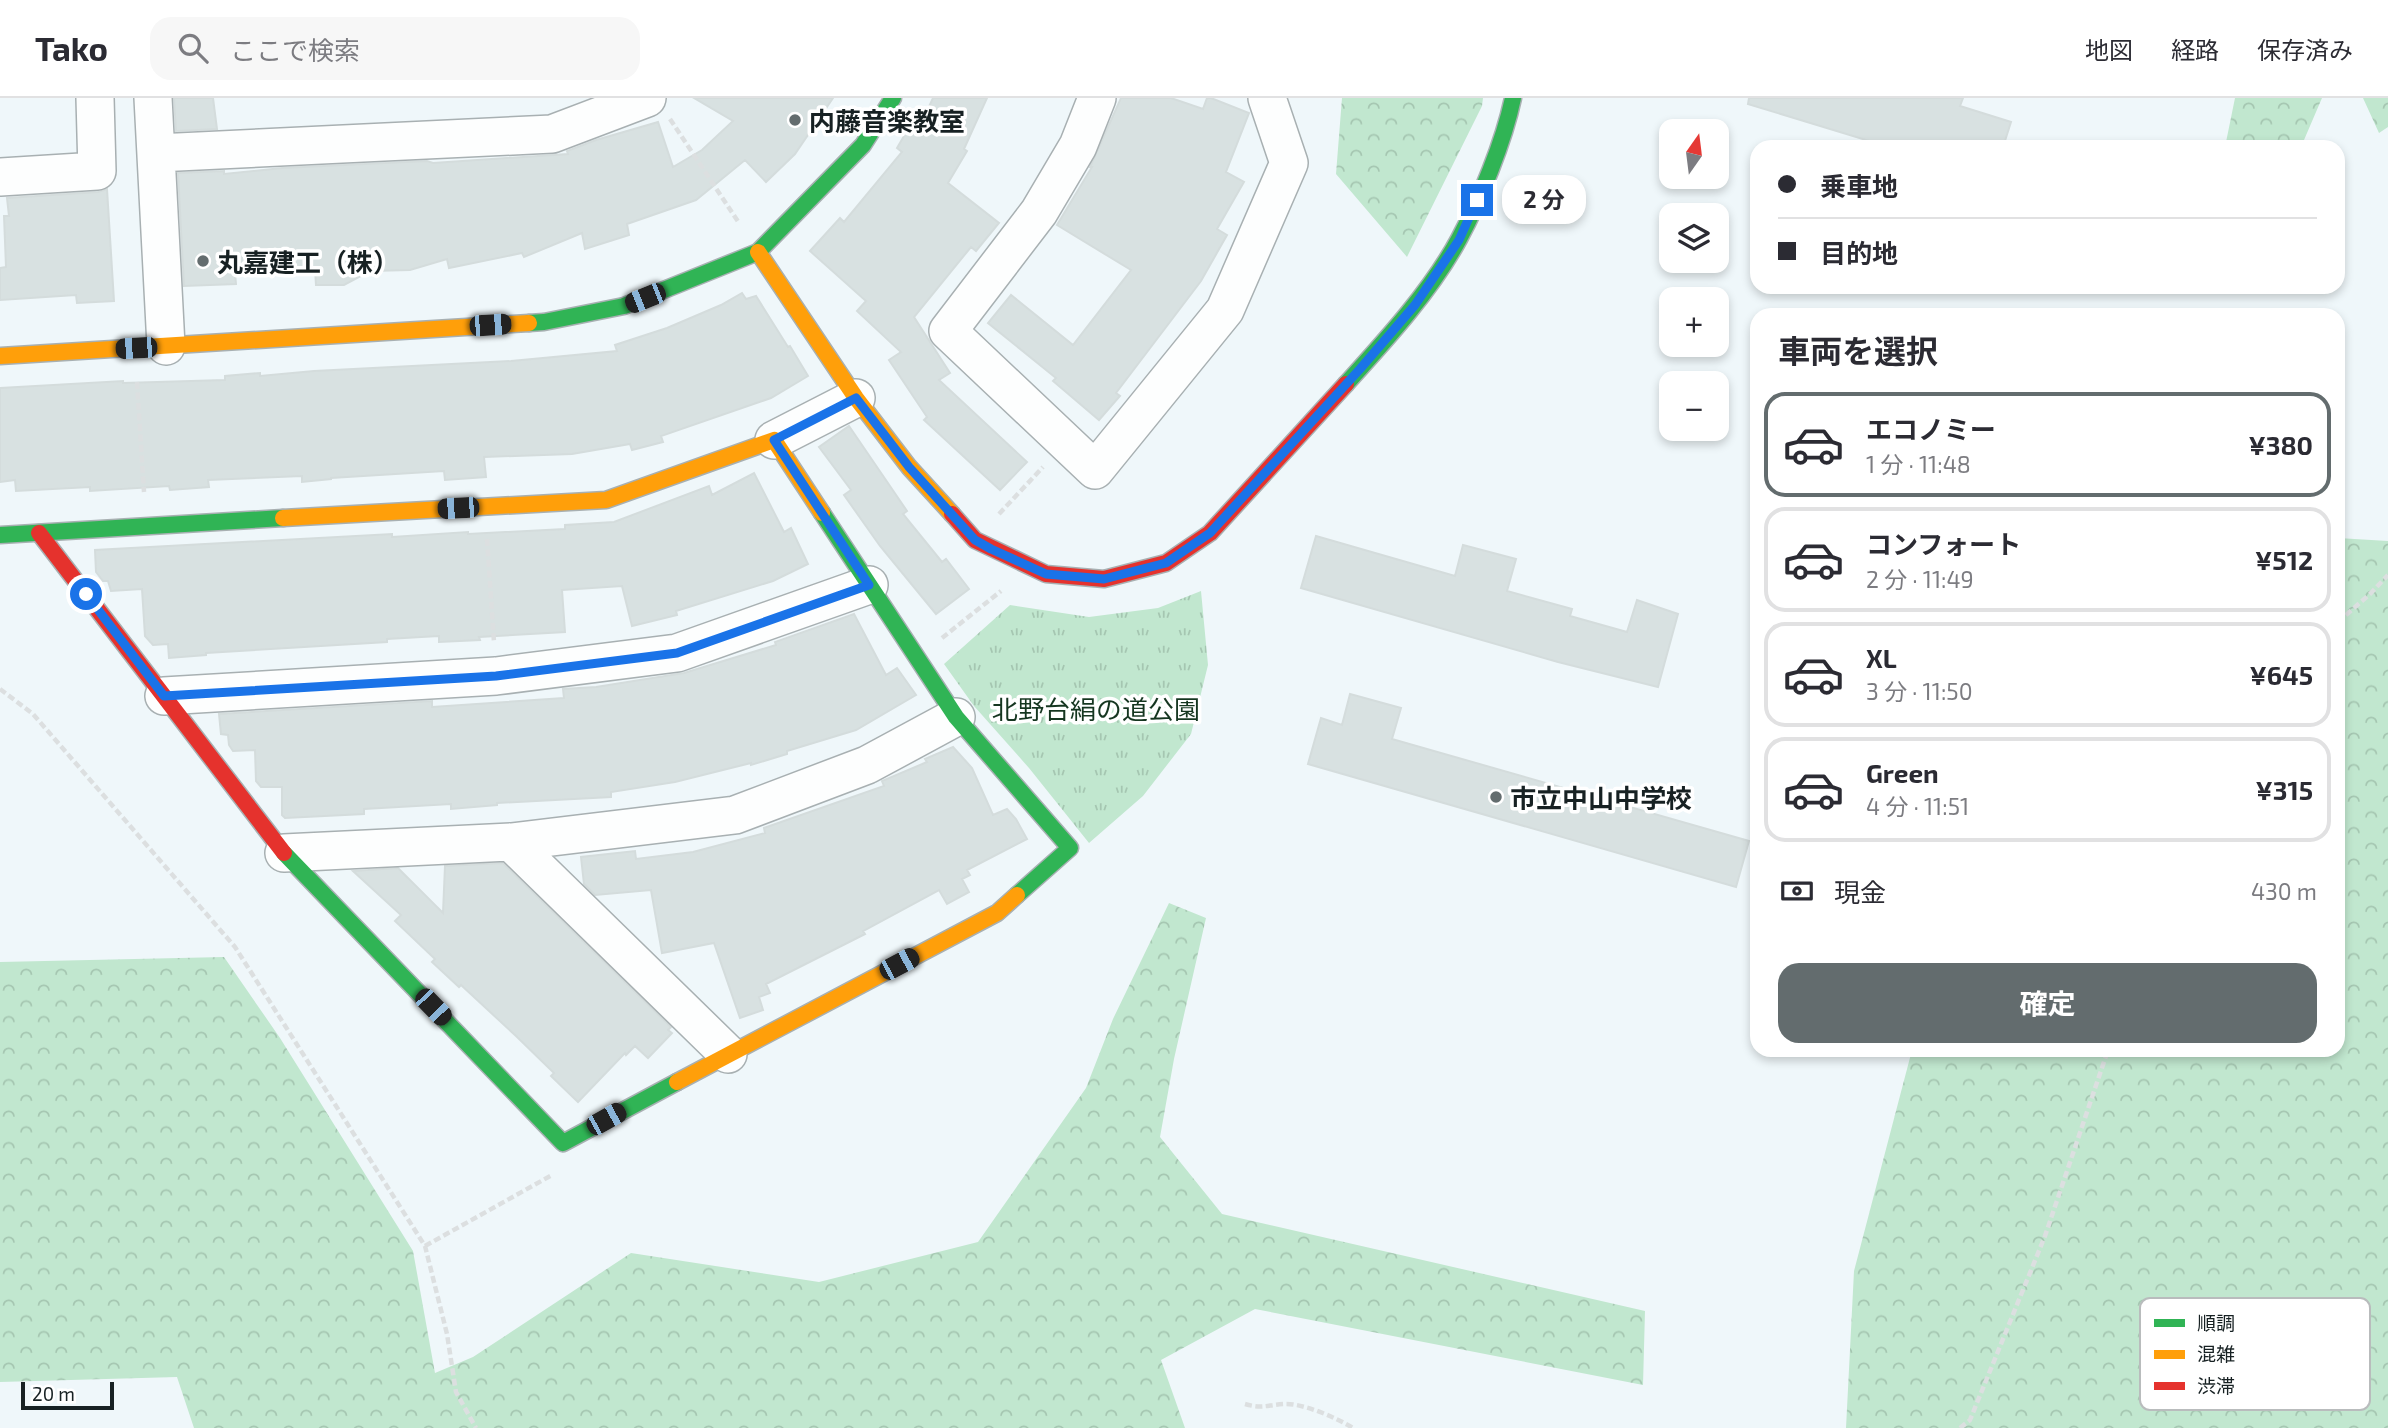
<!DOCTYPE html>
<html lang="ja">
<meta charset="utf-8">
<style>
body{margin:0;font-family:"Exo 2","Noto Sans JP",sans-serif;background:#f7f7f7;color:#2b2b33;height:100vh;display:flex;flex-direction:column;font-size:26px;white-space:nowrap}
*{box-sizing:border-box;margin:0}
p{font-size:23px;color:#7c7c81}
.icon{flex:none;width:38px;height:38px;fill:none;stroke:currentColor;stroke-width:2;stroke-linecap:round;stroke-linejoin:round}
.map{position:relative;flex:1;overflow:hidden}
.side{position:absolute;left:1750px;top:210px;width:595px;height:749px;display:flex;flex-direction:column;background:#fff;border-radius:21px;box-shadow:0 4px 10px #0003}
.side>*{flex:none}
.hud{position:absolute;left:1750px;top:42px;width:595px;height:154px;border-radius:21px;box-shadow:0 4px 10px #0003;display:grid;align-content:center;height:154px;padding:0 28px;background:#fff}
.needle{width:46px;rotate:14deg}
.fabs{position:absolute;left:1659px;top:21px;display:grid;gap:14px}
.fabs a{display:grid;place-items:center;width:70px;height:70px;border-radius:14px;background:#fff;box-shadow:0 4px 10px #0003;font-size:35px}
.scale{position:absolute;left:21px;bottom:18px;width:93px;box-sizing:border-box;padding-left:7px;border:4px solid #172123;border-top:0;font-size:19px;line-height:24px;white-space:nowrap;color:#172123;-webkit-text-stroke:5px #fff;paint-order:stroke}
.end{position:absolute;width:32px;height:32px;margin:-16px;border:9px solid #1a73e8;background:#fff;box-shadow:0 0 0 4px #fff}
.from{border-radius:50%}
.bubble{position:absolute;height:49px;border-radius:21px;background:#fff;box-shadow:0 4px 10px #0003;font-size:23px;font-weight:700;line-height:49px;text-align:center}
.car{position:absolute;width:21px;height:42px;margin:-21px -10px;border-radius:9px;box-shadow:0 0 5px 2px #0007;background:linear-gradient(#222 24%,#8ab4d8 0 40%,#222 0 76%,#8ab4d8 0 86%,#222 0)}
.hud b{display:flex;align-items:center;gap:24px;height:66px;font-size:26px}
.hud b+b{border-top:2px solid #e1e1e2}
.hud i{width:18px;height:18px;background:#2b2b33}
ul{padding:0;list-style:none}
li{display:flex;align-items:center;gap:21px;height:105px;margin:0 14px 10px;padding:0 14px;border:4px solid #e1e1e2;border-radius:21px}
li div{flex:1}
li b{display:block;font-size:26px}
li em{font-style:normal;font-weight:700}
li.current{border-color:#636c6e}
li>.icon{width:63px;height:63px;stroke-width:1.5}
h2{padding:0 28px;font-size:32px;line-height:84px}
.pay{display:flex;align-items:center;gap:18px;height:77px;padding:0 28px;font-size:26px}
.pay p{margin-inline-start:auto}
.button{display:flex;gap:14px;margin-top:auto;padding:14px 28px}
.button a{flex:1;height:80px;border-radius:21px;background:#636c6e;color:#fff;font-size:28px;font-weight:700;line-height:80px;text-align:center}
header{display:flex;align-items:center;gap:42px;box-sizing:border-box;height:98px;padding:0 35px;background:#fff;border-bottom:2px solid #e1e1e2}
header strong{font-size:33px}
nav{display:flex;gap:38px;margin-inline-start:auto;font-size:24px}
.search{width:490px;height:63px;background:#f7f7f7;display:flex;align-items:center;gap:18px;box-sizing:border-box;padding:0 24px;border-radius:21px;color:#7c7c81;font-size:26px}
.map>svg:first-child{display:block}
.grass{fill:url(#grass-tufts)}
.forest{fill:url(#forest-crowns)}
.building{fill:#d8e1e1;stroke:#d4dcdc;stroke-width:2}
.lines{fill:none;stroke-linecap:round;stroke-linejoin:round}
.street-casing{stroke:#a8b0b2;stroke-width:40}
.fast-casing{stroke:#a8b0b2;stroke-width:19}
.slow-casing{stroke:#a8b0b2;stroke-width:19}
.jam-casing{stroke:#a8b0b2;stroke-width:19}
.path{stroke:#dcdfe0;stroke-width:4.5;stroke-dasharray:7 3.5;stroke-linecap:butt}
.street{stroke:#fdfefe;stroke-width:37}
.fast{stroke:#30b455;stroke-width:16}
.slow{stroke:#ff9f0a;stroke-width:16}
.jam{stroke:#e5322d;stroke-width:16}
.route{stroke:#1a73e8;stroke-width:9}
.poi-dot{fill:#636c6e;stroke:#fff;stroke-width:2.5}
.labels{text-anchor:middle;dominant-baseline:central;stroke-width:7;stroke-linejoin:round;paint-order:stroke}
.poi-label{font-size:26px;font-weight:bold;fill:#172123;stroke:#fff;text-anchor:start}
.park-label{font-size:26px;fill:#153620;stroke:#fff}
.key{fill:#fff;stroke:#b9bcbd;stroke-width:2}
.key-label{font-size:19px;fill:#172123}
</style>
<header>
<strong>Tako</strong>
<div class="search"><svg class="icon" aria-label="search" viewBox="0 0 24 24"><circle cx="10" cy="10" r="6"/><path d="M15 15l6 6"/></svg>ここで検索</div>
<nav><a>地図</a><a>経路</a><a>保存済み</a></nav>
</header>
<div class="map">
<svg width="2388" height="1330" viewBox="0 0 2388 1330">
<defs>
<pattern id="grass-tufts" width="24" height="20" patternUnits="userSpaceOnUse" patternTransform="scale(1.75)"><rect width="24" height="20" fill="#c1e7cf"/><path d="M3 7l-1-3M5 7V3M7 7l1-3M15 17l-1-3M17 17v-4M19 17l1-3" fill="none" stroke="#a5c6b1"/></pattern>
<pattern id="forest-crowns" width="20" height="18" patternUnits="userSpaceOnUse" patternTransform="scale(1.75)"><rect width="20" height="18" fill="#c1e7cf"/><path d="M2 6a3 3 0 1 1 6 0M12 15a3 3 0 1 1 6 0" fill="none" stroke="#a5c6b1"/></pattern>
</defs>
<rect width="100%" height="100%" fill="#eff7fa"/>
<path class="grass" d="M 1201,493 L 1208,567 L 1191,636 L 1143,698 L 1089,745 L 1029,670 L 974,608 L 944,566 L 1010,507 L 1089,519 L 1158,510 Z"/>
<path class="forest" d="M 1342,0 L 1483,0 L 1482,8 L 1407,159 L 1336,76 Z
M 2235,0 L 2322,0 L 2301,49 L 2225,49 Z
M 2363,0 L 2388,0 L 2388,29 L 2379,35 Z
M 2338,440 L 2388,443 L 2388,1330 L 1846,1330 L 1854,1173 L 1912,952 L 2338,952 Z
M 1169,805 L 1206,820 L 1174,961 L 1160,1039 L 1222,1116 L 1645,1213 L 1643,1287 L 1255,1211 L 1161,1262 L 1185,1330 L 194,1330 L 177,1279 L 0,1284 L 0,864 L 224,859 L 280,940 L 413,1153 L 435,1275 L 473,1259 L 631,1155 L 819,1184 L 978,1144 L 1086,990 L 1113,921 Z"/>
<path class="building" d="M 174,0 L 213,0 L 217,31 L 176,33 Z
M 694,0 L 833,0 L 795,56 L 766,84 L 745,62 L 696,102 L 627,126 L 629,137 L 585,151 L 582,135 L 524,159 L 522,155 L 449,170 L 447,161 L 410,172 L 370,173 L 344,187 L 316,187 L 315,171 L 235,175 L 236,186 L 184,188 L 178,75 L 224,73 L 224,76 L 282,70 L 427,63 L 433,65 L 568,56 L 567,53 L 596,42 L 658,24 L 673,69 L 702,52 L 733,23 Z
M 933,0 L 987,0 L 964,51 L 967,53 L 948,85 L 999,125 L 976,153 L 971,149 L 914,219 L 950,275 L 939,282 L 1027,364 L 1000,392 L 924,322 L 927,319 L 889,262 L 901,254 L 857,213 L 866,203 L 810,153 L 840,120 L 844,124 L 902,54 L 897,50 L 914,21 L 921,26 Z
M 1121,0 L 1171,0 L 1203,11 L 1207,0 L 1211,0 L 1249,15 L 1226,74 L 1244,84 L 1217,131 L 1227,137 L 1201,183 L 1116,295 L 1120,298 L 1099,322 L 1053,283 L 1056,280 L 988,225 L 1011,197 L 1073,247 L 1131,172 L 1057,127 L 1092,69 L 1090,69 Z
M 1749,0 L 1963,0 L 1960,8 L 2011,24 L 2003,49 L 1889,49 L 1748,6 Z
M 107,91 L 114,203 L 77,205 L 76,197 L 0,202 L 0,170 L 6,169 L 4,118 L 9,118 L 7,100 L 98,94 Z
M 742,195 L 746,201 L 756,198 L 788,249 L 790,248 L 808,278 L 771,300 L 661,338 L 663,344 L 632,352 L 630,346 L 572,356 L 484,359 L 486,379 L 445,382 L 444,373 L 331,380 L 331,381 L 302,384 L 302,378 L 208,382 L 209,389 L 170,392 L 169,388 L 90,393 L 90,389 L 16,393 L 15,382 L 0,384 L 0,290 L 123,283 L 123,285 L 225,282 L 225,278 L 260,275 L 260,278 L 314,273 L 511,263 L 617,253 L 615,247 L 667,230 L 721,207 Z
M 849,328 L 907,413 L 903,416 L 942,464 L 946,461 L 969,491 L 936,516 L 880,448 L 844,397 L 851,392 L 819,349 Z
M 754,375 L 784,434 L 791,430 L 808,466 L 773,483 L 676,513 L 677,517 L 632,528 L 622,488 L 562,492 L 565,534 L 479,539 L 480,542 L 439,544 L 439,538 L 387,541 L 387,544 L 206,555 L 206,557 L 169,560 L 168,546 L 153,547 L 145,538 L 142,491 L 111,493 L 108,483 L 103,483 L 96,474 L 95,452 L 392,436 L 392,439 L 468,434 L 468,436 L 565,431 L 565,427 L 614,424 L 709,388 L 712,397 Z
M 1316,438 L 1455,478 L 1463,447 L 1516,461 L 1507,493 L 1572,511 L 1570,518 L 1627,534 L 1637,502 L 1678,516 L 1658,589 L 1558,564 L 1301,490 Z
M 854,516 L 886,577 L 897,570 L 916,597 L 856,632 L 787,653 L 787,656 L 751,667 L 751,665 L 675,684 L 611,694 L 611,699 L 497,705 L 497,707 L 451,711 L 451,706 L 364,711 L 364,716 L 285,720 L 282,717 L 282,689 L 261,689 L 256,683 L 255,652 L 233,653 L 229,647 L 228,637 L 221,636 L 219,616 L 432,603 L 432,609 L 564,600 L 563,591 L 596,589 L 684,575 L 776,547 L 775,544 Z
M 1350,596 L 1401,610 L 1392,641 L 1749,743 L 1736,789 L 1308,666 L 1321,620 L 1342,627 Z
M 953,649 L 972,670 L 993,717 L 1007,711 L 1016,721 L 1027,741 L 967,772 L 970,777 L 962,781 L 969,794 L 947,806 L 939,792 L 863,833 L 865,836 L 766,886 L 770,895 L 759,899 L 763,912 L 740,920 L 714,845 L 662,855 L 651,792 L 595,797 L 584,786 L 581,759 L 635,753 L 636,761 L 693,754 L 765,735 L 764,730 L 884,688 L 882,683 L 927,664 L 925,661 Z
M 503,765 L 671,929 L 668,932 L 672,935 L 648,960 L 635,948 L 626,957 L 625,955 L 578,1004 L 551,978 L 554,975 L 516,938 L 461,887 L 459,889 L 432,864 L 435,861 L 395,823 L 401,817 L 353,773 L 398,770 L 443,815 L 445,768 Z"/>
<g class="lines">
<g class="street-casing">
<path id="street" d="M 153,0 L 166,248
M 1097,0 L 1078,48 L 1039,114 L 948,233 L 1095,372 L 1225,212 L 1289,65 L 1267,0
M 157,55 L 552,36 L 647,0
M 0,79 L 97,73 L 95,0
M 774,342 L 856,300
M 164,598 L 496,578 L 677,555 L 869,487
M 511,744 L 728,956
M 284,755 L 511,744 L 735,717 L 867,667 L 956,619"/>
</g>
<g class="fast-casing">
<path id="fast" d="M 529,225 L 544,224 L 624,208 L 758,154 L 863,47 L 893,0
M 1346,286 C 1385,243 1431,193 1459,141 C 1480,102 1504,43 1513,0
M 822,415 L 956,619 L 1070,750 L 1017,797
M 0,437 L 283,420
M 284,755 L 563,1045 L 677,984"/>
</g>
<g class="slow-casing">
<path id="slow" d="M 758,154 L 856,300 L 909,369 L 952,416
M 0,258 L 529,225
M 283,420 L 606,402 L 774,342 L 822,415
M 677,984 L 997,815 L 1017,797"/>
</g>
<g class="jam-casing">
<path id="jam" d="M 952,416 L 975,442 L 1046,476 L 1104,481 L 1166,465 L 1210,435 L 1346,286
M 39,435 L 284,755"/>
</g>
<path class="path" d="M 670,21 L 739,125
M 137,284 L 144,394
M 999,416 L 1043,369
M 487,441 L 494,544
M 2338,524 L 2370,496 L 2388,477
M 942,540 L 1001,493
M 0,591 L 33,616 L 235,849 L 425,1148 L 447,1236 L 456,1294 L 476,1330
M 425,1148 L 552,1077
M 1245,1306 C 1263,1311 1266,1307 1284,1306 C 1303,1305 1337,1320 1353,1330
M 1960,1330 L 1970,1322 L 2045,1138 L 2108,952"/>
<use href="#street" class="street"/>
<use href="#fast" class="fast"/>
<use href="#slow" class="slow"/>
<use href="#jam" class="jam"/>
</g>
<g class="lines">
<path class="route" d="M 86,496 L 164,598 L 496,578 L 677,555 L 869,487 L 774,342 L 856,300 L 909,369 L 975,442 L 991,451 L 1046,476 L 1104,481 L 1166,465 L 1210,435 L 1360,271 L 1415,207 L 1459,142 L 1477,102"/>
</g>
<g class="poi-dot">
<circle cx="795" cy="22" r="7"/>
<circle cx="203" cy="163" r="7"/>
<circle cx="1496" cy="699" r="7"/>
</g>
<g class="labels">
<g class="poi-label">
<text x="809" y="22">内藤音楽教室</text>
<text x="217" y="163">丸嘉建工（株）</text>
<text x="1510" y="699">市立中山中学校</text>
</g>
<g class="park-label">
<text x="1096" y="610">北野台絹の道公園</text>
</g>
</g>
<rect x="2140" y="1200" width="230" height="112" rx="10" class="key"/>
<rect x="2154" y="1221" width="31" height="8" fill="#30b455"/>
<rect x="2154" y="1252" width="31" height="9" fill="#ff9f0a"/>
<rect x="2154" y="1284" width="31" height="8" fill="#e5322d"/>
<g class="key-label">
<text x="2197" y="1232">順調</text>
<text x="2197" y="1263">混雑</text>
<text x="2197" y="1295">渋滞</text>
</g>
</svg>
<div class="fabs">
<a><svg class="needle" viewBox="-14 -14 28 28"><path d="M0-13l5 13h-10z" fill="#e53935"/><path d="M0 13l5-13h-10z" fill="#7c7c81"/></svg></a>
<a><svg class="icon" aria-label="layers" viewBox="0 0 24 24"><path d="M12 4l9 5-9 5-9-5zM3 14l9 5 9-5"/></svg></a>
<a>+</a>
<a>−</a>
</div>
<div class="scale">20 m</div>
<i class="end from" style="left:86px;top:496px"></i>
<i class="end" style="left:1477px;top:102px"></i>
<div class="bubble" style="left:1502px;top:77px;width:84px">2 分</div>
<i class="car" style="left:645px;top:200px;rotate:248deg"></i>
<i class="car" style="left:490px;top:227px;rotate:86deg"></i>
<i class="car" style="left:136px;top:250px;rotate:267deg"></i>
<i class="car" style="left:458px;top:410px;rotate:267deg"></i>
<i class="car" style="left:899px;top:866px;rotate:62deg"></i>
<i class="car" style="left:433px;top:909px;rotate:136deg"></i>
<i class="car" style="left:606px;top:1021px;rotate:61deg"></i>
<div class="hud">
<b><i class="from"></i>乗車地</b>
<b><i></i>目的地</b>
</div>
<section class="side">
<h2>車両を選択</h2>
<ul>
<li class="current"><svg class="icon" aria-label="car" viewBox="0 0 24 24"><path d="M5 17H2v-5l4-1 3-4h7l3 4 3 1v5h-3M9 17h6M6 11h13"/><circle cx="7" cy="17" r="2"/><circle cx="17" cy="17" r="2"/></svg><div><b>エコノミー</b><p>1 分 · 11:48</p></div><em>¥380</em></li>
<li><svg class="icon" aria-label="car" viewBox="0 0 24 24"><path d="M5 17H2v-5l4-1 3-4h7l3 4 3 1v5h-3M9 17h6M6 11h13"/><circle cx="7" cy="17" r="2"/><circle cx="17" cy="17" r="2"/></svg><div><b>コンフォート</b><p>2 分 · 11:49</p></div><em>¥512</em></li>
<li><svg class="icon" aria-label="car" viewBox="0 0 24 24"><path d="M5 17H2v-5l4-1 3-4h7l3 4 3 1v5h-3M9 17h6M6 11h13"/><circle cx="7" cy="17" r="2"/><circle cx="17" cy="17" r="2"/></svg><div><b>XL</b><p>3 分 · 11:50</p></div><em>¥645</em></li>
<li><svg class="icon" aria-label="car" viewBox="0 0 24 24"><path d="M5 17H2v-5l4-1 3-4h7l3 4 3 1v5h-3M9 17h6M6 11h13"/><circle cx="7" cy="17" r="2"/><circle cx="17" cy="17" r="2"/></svg><div><b>Green</b><p>4 分 · 11:51</p></div><em>¥315</em></li>
</ul>
<div class="pay"><svg class="icon" aria-label="cash" viewBox="0 0 24 24"><path d="M3 7h18v10H3z"/><circle cx="12" cy="12" r="2"/></svg>現金<p>430 m</p></div>
<div class="button"><a>確定</a></div>
</section>
</div>
